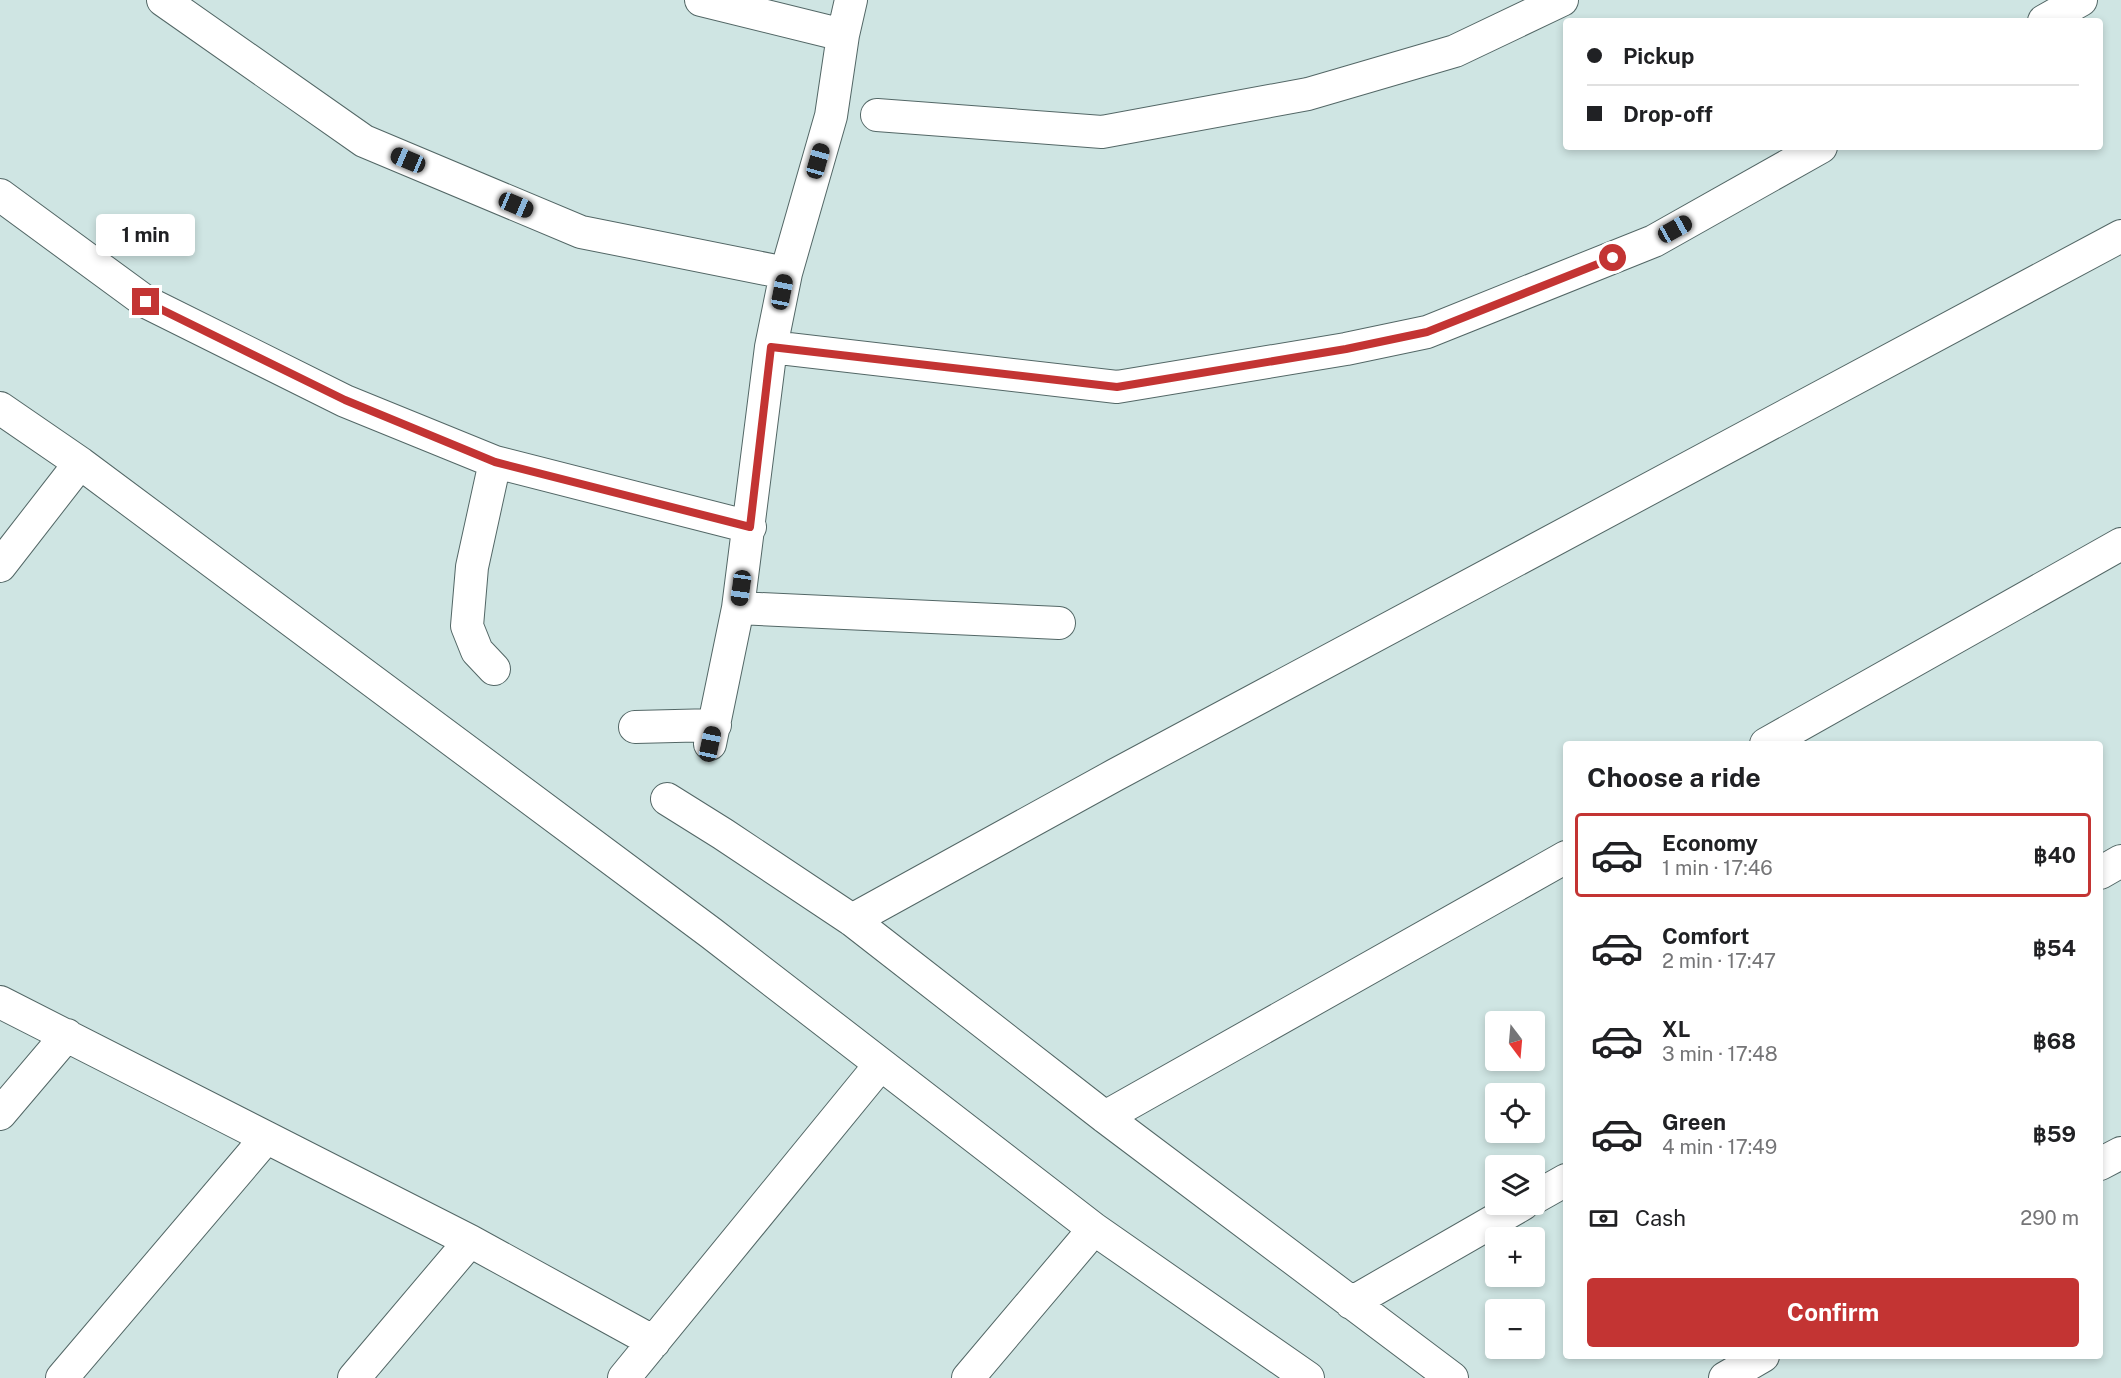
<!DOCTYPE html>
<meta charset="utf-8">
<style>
body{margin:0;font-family:"Public Sans",sans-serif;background:#f6f6f6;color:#202124;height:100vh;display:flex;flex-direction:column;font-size:22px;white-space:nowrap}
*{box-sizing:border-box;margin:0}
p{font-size:20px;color:#757577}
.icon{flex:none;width:33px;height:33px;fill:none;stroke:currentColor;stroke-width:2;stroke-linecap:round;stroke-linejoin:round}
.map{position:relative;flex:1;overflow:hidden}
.side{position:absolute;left:1563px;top:741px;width:540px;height:618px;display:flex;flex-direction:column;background:#fff;border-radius:6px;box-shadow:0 3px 9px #0003}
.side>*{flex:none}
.guide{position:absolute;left:1563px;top:18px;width:540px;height:132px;border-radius:6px;box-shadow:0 3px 9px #0003;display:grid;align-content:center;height:132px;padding:0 24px;background:#fff}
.needle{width:39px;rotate:164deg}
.controls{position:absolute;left:1485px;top:1011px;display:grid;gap:12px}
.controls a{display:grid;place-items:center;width:60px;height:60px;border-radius:6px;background:#fff;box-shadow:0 3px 9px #0003;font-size:30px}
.end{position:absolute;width:27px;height:27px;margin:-14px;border:8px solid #c33433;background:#fff;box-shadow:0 0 0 3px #fff}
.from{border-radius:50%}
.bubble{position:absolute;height:42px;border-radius:6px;background:#fff;box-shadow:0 3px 9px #0003;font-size:20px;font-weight:700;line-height:42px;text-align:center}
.car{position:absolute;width:18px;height:36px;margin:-18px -9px;border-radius:8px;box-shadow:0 0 4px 2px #0007;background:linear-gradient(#222 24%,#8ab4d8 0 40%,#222 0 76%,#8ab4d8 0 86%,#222 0)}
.guide b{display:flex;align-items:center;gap:21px;height:57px;font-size:22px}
.guide b+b{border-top:2px solid #e0e0e0}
.guide i{width:15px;height:15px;background:#202124}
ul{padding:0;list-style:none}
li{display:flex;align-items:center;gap:18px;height:84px;margin:0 12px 9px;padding:0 12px;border:3px solid transparent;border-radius:6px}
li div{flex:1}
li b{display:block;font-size:22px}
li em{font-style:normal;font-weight:700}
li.active{border-color:#c33433}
li>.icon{width:54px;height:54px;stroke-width:1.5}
h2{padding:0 24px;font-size:27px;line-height:72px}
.pay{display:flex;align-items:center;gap:15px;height:66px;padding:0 24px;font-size:22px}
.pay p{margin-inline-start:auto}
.action{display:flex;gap:12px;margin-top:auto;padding:12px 24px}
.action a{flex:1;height:69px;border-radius:6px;background:#c33433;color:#fff;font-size:24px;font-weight:700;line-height:69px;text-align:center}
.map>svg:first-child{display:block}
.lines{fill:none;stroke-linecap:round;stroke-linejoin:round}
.minor-casing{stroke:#536766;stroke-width:34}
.minor{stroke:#fff;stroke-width:32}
.route{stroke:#c33433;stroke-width:8}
</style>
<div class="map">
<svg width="2121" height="1378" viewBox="0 0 2121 1378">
<rect width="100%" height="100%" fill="#cfe5e3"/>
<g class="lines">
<g class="minor-casing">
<path id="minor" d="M 163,0 L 364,141 L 581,232 L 786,273
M 701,0 L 843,35
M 2044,21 L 2081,0
M 877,115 L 1102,132 L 1308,94 L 1455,51 L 1562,0
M 0,195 L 146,302 L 345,401 L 495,462 L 750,527
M 771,347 L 1117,387 L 1346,349 L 1427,332 L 1654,241 L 1821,147
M 0,408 L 80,463 L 711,933 L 1094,1229 L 1308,1378
M 0,566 L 80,463
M 738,608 L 1059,623
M 494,669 L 477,651 L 467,626 L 472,567 L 495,462
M 635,727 L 715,725
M 710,744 L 738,608 L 771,347 L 786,273 L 831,116 L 843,35 L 851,0
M 1766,744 L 2121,544
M 667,799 L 723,834 L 852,920 L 1105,1117 L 1452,1378
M 2100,873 L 2121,861
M 852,920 L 1115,775 L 2121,236
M 0,1002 L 470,1241 L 654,1342
M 0,1114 L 67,1035
M 1105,1117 L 1566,857
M 2100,1164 L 2121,1153
M 1534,1198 L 1566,1180
M 1351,1303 L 1523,1204
M 62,1378 L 266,1138
M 354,1378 L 470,1241
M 624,1378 L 880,1065
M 968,1378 L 1094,1229
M 1725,1378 L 1763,1356"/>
</g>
<use href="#minor" class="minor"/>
</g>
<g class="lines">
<path class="route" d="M 146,302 L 345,400 L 495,462 L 750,527 L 771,347 L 1117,387 L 1346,349 L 1427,332 L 1613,258"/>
</g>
</svg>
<div class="controls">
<a><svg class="needle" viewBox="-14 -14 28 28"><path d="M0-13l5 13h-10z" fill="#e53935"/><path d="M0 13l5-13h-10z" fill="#757577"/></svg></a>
<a><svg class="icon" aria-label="locate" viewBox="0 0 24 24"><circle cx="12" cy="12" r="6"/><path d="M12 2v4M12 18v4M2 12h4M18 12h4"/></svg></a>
<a><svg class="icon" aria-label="layers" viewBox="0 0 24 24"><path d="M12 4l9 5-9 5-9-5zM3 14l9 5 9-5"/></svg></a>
<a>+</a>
<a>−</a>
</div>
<i class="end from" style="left:1613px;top:258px"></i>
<i class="end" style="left:146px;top:302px"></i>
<div class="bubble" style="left:96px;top:214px;width:99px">1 min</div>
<i class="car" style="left:408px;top:160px;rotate:293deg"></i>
<i class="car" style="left:818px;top:161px;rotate:16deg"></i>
<i class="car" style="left:516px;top:205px;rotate:113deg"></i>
<i class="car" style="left:1675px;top:229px;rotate:61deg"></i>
<i class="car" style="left:782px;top:292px;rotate:11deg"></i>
<i class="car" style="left:741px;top:588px;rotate:188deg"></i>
<i class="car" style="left:710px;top:744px;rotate:12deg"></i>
<div class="guide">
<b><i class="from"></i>Pickup</b>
<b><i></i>Drop-off</b>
</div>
<section class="side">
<h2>Choose a ride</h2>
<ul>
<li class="active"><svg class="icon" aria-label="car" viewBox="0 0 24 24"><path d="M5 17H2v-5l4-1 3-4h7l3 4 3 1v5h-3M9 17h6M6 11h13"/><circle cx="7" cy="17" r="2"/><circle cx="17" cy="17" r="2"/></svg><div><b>Economy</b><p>1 min · 17:46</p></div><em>฿40</em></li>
<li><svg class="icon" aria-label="car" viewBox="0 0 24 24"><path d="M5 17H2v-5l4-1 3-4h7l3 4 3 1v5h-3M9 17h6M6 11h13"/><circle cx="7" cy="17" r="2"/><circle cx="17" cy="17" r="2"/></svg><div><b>Comfort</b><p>2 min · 17:47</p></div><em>฿54</em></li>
<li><svg class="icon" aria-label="car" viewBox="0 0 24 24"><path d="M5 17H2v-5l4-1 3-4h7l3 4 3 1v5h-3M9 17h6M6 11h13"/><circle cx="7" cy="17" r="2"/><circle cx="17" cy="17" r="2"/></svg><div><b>XL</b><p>3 min · 17:48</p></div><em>฿68</em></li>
<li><svg class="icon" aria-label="car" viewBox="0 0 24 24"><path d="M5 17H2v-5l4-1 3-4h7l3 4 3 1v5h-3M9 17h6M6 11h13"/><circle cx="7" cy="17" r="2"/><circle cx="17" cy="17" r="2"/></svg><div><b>Green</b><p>4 min · 17:49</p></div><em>฿59</em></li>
</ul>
<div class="pay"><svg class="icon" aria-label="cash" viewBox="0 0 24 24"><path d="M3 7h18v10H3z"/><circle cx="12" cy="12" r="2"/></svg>Cash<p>290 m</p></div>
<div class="action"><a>Confirm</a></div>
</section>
</div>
